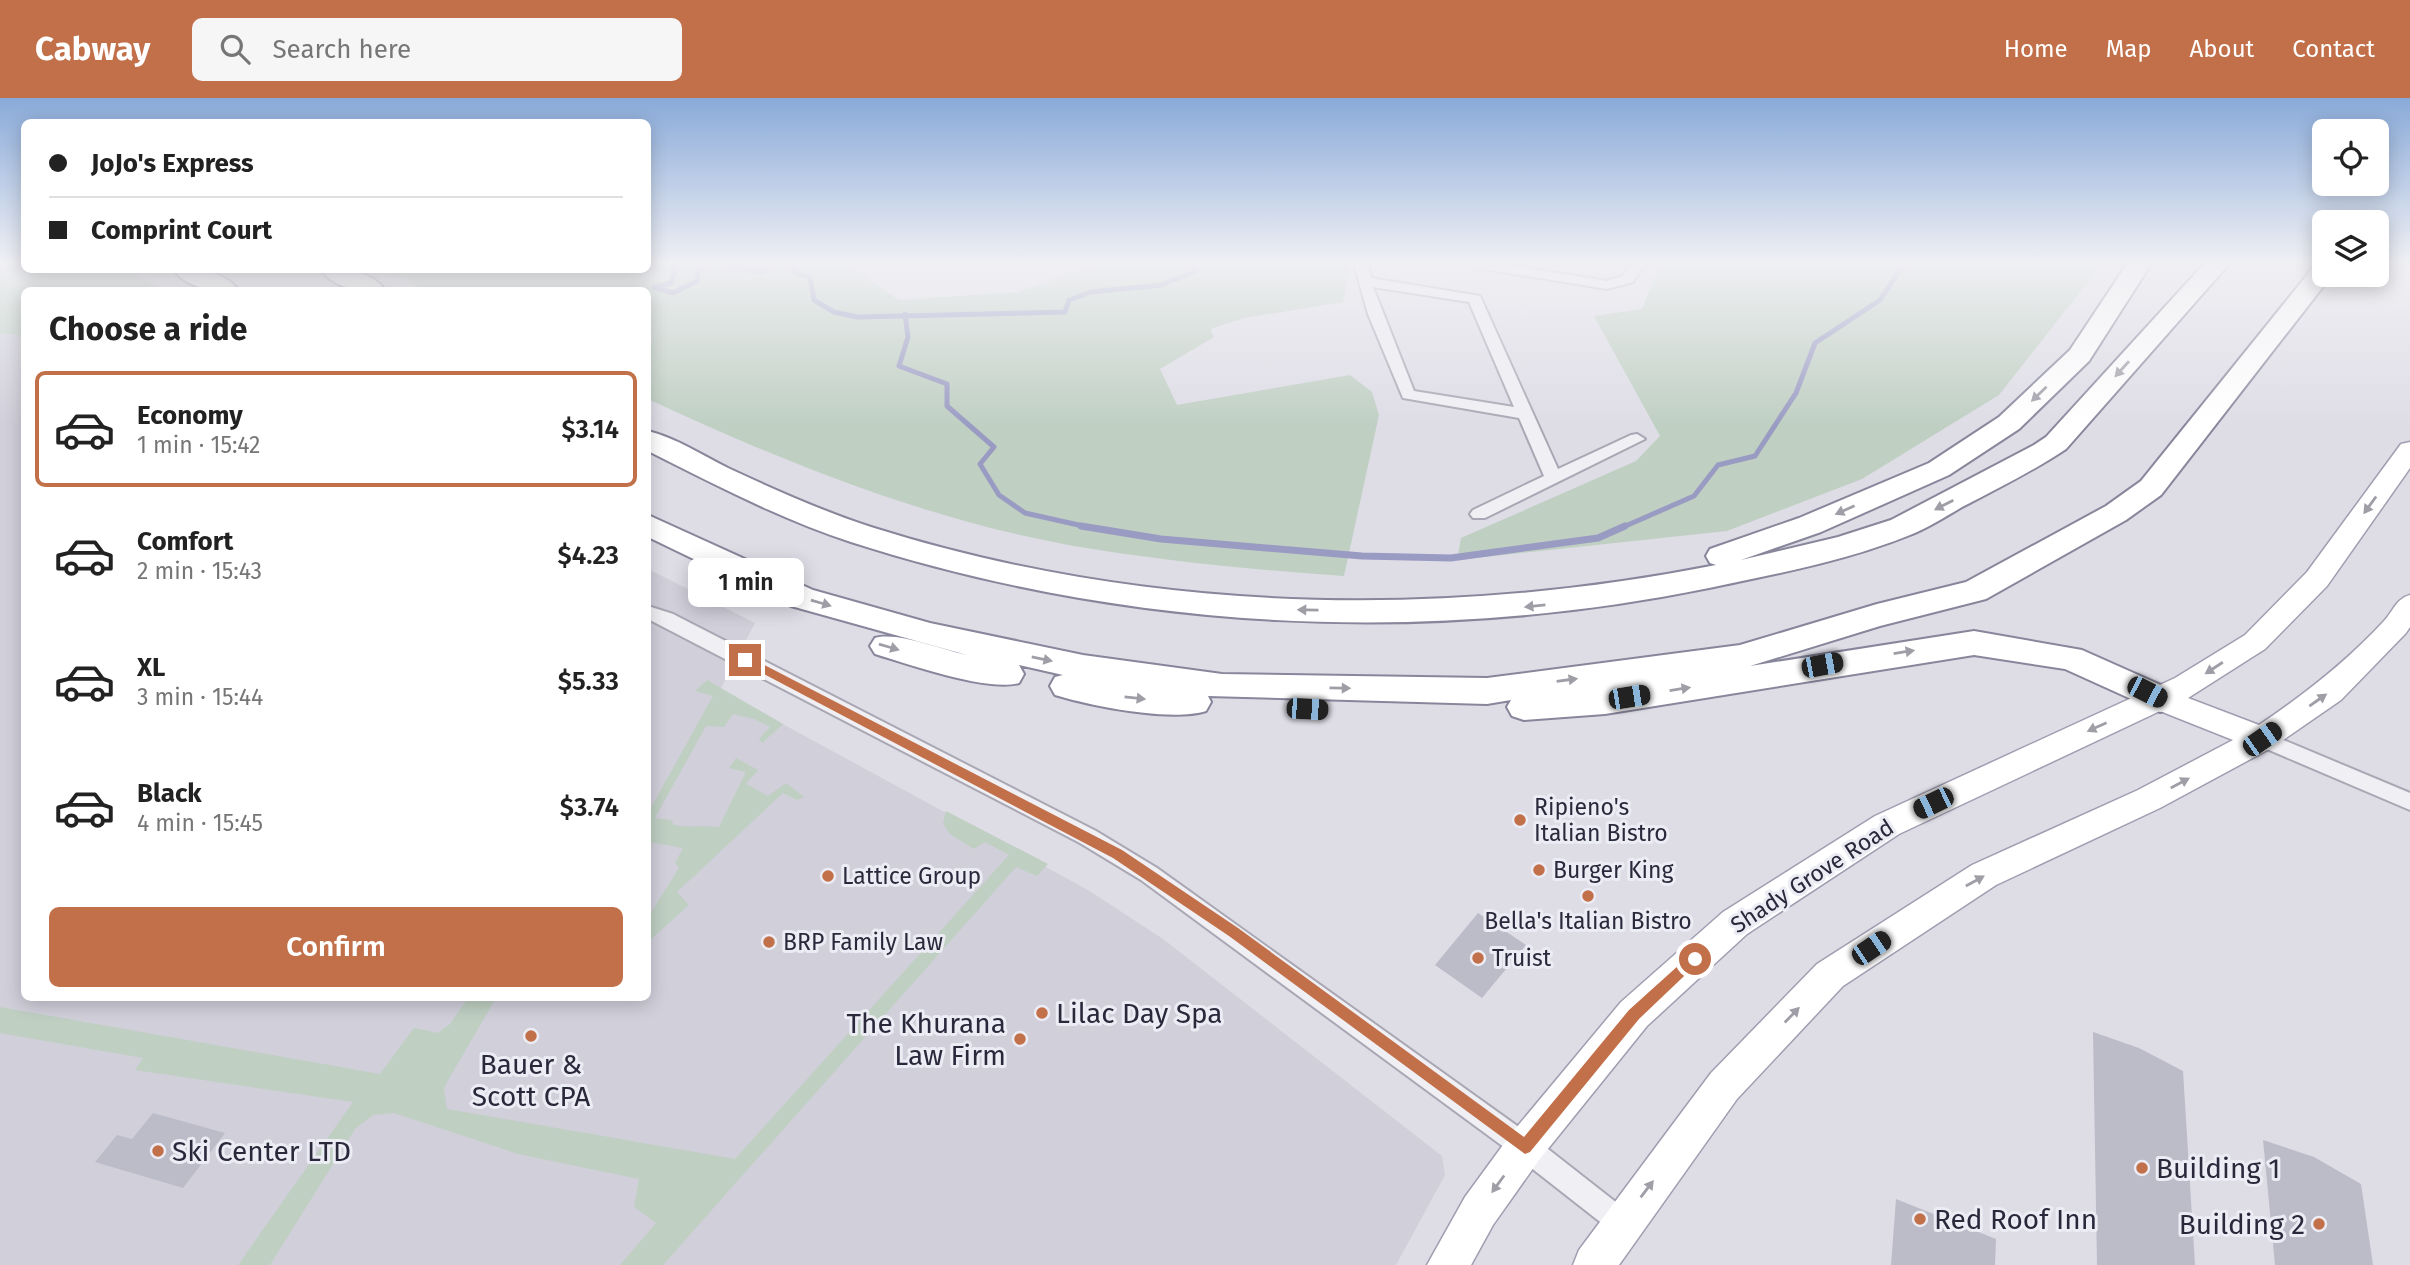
<!DOCTYPE html>
<meta charset="utf-8">
<style>
body{margin:0;font-family:"Fira Sans",sans-serif;background:#f6f6f6;color:#222;height:100vh;display:flex;flex-direction:column;font-size:26px;white-space:nowrap}
*{box-sizing:border-box;margin:0}
p{font-size:23px;color:#767676}
.icon{flex:none;width:38px;height:38px;fill:none;stroke:currentColor;stroke-width:2;stroke-linecap:round;stroke-linejoin:round}
.map{position:relative;flex:1;overflow:hidden}
.drawer{position:absolute;left:21px;top:189px;width:630px;height:714px;display:flex;flex-direction:column;background:#fff;border-radius:10px;box-shadow:0 4px 18px #0003}
.drawer>*{flex:none}
.banner{position:absolute;left:21px;top:21px;width:630px;height:154px;border-radius:10px;box-shadow:0 4px 18px #0003;display:grid;align-content:center;height:154px;padding:0 28px;background:#fff}
.fabs{position:absolute;left:2312px;top:21px;display:grid;gap:14px}
.fabs a{display:grid;place-items:center;width:77px;height:77px;border-radius:10px;background:#fff;box-shadow:0 4px 18px #0003;font-size:35px}
.end{position:absolute;width:32px;height:32px;margin:-16px;border:9px solid #c2704a;background:#fff;box-shadow:0 0 0 4px #fff}
.from{border-radius:50%}
.bubble{position:absolute;height:49px;border-radius:10px;background:#fff;box-shadow:0 4px 18px #0003;font-size:23px;font-weight:600;line-height:49px;text-align:center}
.car{position:absolute;width:21px;height:42px;margin:-21px -10px;border-radius:9px;box-shadow:0 0 5px 2px #0007;background:linear-gradient(#222 24%,#8ab4d8 0 40%,#222 0 76%,#8ab4d8 0 86%,#222 0)}
.banner b{display:flex;align-items:center;gap:24px;height:66px;font-size:26px}
.banner b+b{border-top:2px solid #e0e0e0}
.banner i{width:18px;height:18px;background:#222}
ul{padding:0;list-style:none}
li{display:flex;align-items:center;gap:21px;height:116px;margin:0 14px 10px;padding:0 14px;border:4px solid transparent;border-radius:10px}
li div{flex:1}
li b{display:block;font-size:26px}
li em{font-style:normal;font-weight:600}
li.on{border-color:#c2704a}
li>.icon{width:63px;height:63px;stroke-width:1.5}
h2{padding:0 28px;font-size:32px;line-height:84px}
.button{display:flex;gap:14px;margin-top:auto;padding:14px 28px}
.button a{flex:1;height:80px;border-radius:10px;background:#c2704a;color:#fff;font-size:28px;font-weight:600;line-height:80px;text-align:center}
header{display:flex;align-items:center;gap:42px;box-sizing:border-box;height:98px;padding:0 35px;background:#c2704a;color:#fff}
header strong{font-size:33px}
nav{display:flex;gap:38px;margin-inline-start:auto;font-size:24px}
.search{width:490px;height:63px;background:#f6f6f6;display:flex;align-items:center;gap:18px;box-sizing:border-box;padding:0 24px;border-radius:10px;color:#767676;font-size:26px}
.map>svg:first-child{display:block}
.built{fill:#d0cfda}
.green{fill:#bfcfc2}
.lines{fill:none;stroke-linecap:round;stroke-linejoin:round}
.stream-far1{stroke:#9a9bc3;stroke-width:5}
.stream{stroke:#9a9bc3;stroke-width:7}
.building{fill:#bcbbc8}
.street-casing{stroke:#a8a7b3;stroke-width:4}
.primary-casing{stroke:#9f9db0;stroke-width:3}
.highway-casing{stroke:#87869b;stroke-width:4}
.street{fill:#f0eff4;fill-rule:evenodd}
.primary{fill:#fff;fill-rule:evenodd}
.highway{fill:#fff;fill-rule:evenodd}
.oneway{fill:#9f9ea7}
.route{fill:#c2704a}
.poi-dot{fill:#c2704a;stroke:#ececf4;stroke-width:2.5}
.labels{text-anchor:middle;dominant-baseline:central;stroke-width:6;stroke-linejoin:round;paint-order:stroke}
.poi-label{font-size:23px;fill:#2a283b;stroke:#ececf4;text-anchor:start}
.street-label{font-size:23px;fill:#2a283b;stroke:#ececf4}
.near-poi-label{font-size:28px;fill:#2a283b;stroke:#ececf4;text-anchor:start}
</style>
<header>
<strong>Cabway</strong>
<div class="search"><svg class="icon" aria-label="search" viewBox="0 0 24 24"><circle cx="10" cy="10" r="6"/><path d="M15 15l6 6"/></svg>Search here</div>
<nav><a>Home</a><a>Map</a><a>About</a><a>Contact</a></nav>
</header>
<div class="map">
<svg width="2410" height="1167" viewBox="0 0 2410 1167">
<rect width="100%" height="100%" fill="#dedde6"/>
<path class="built" d="M 24,231 L 24,900 L 648,900 L 648,471 L 755,525 L 720,592 L 1088,792 L 1163,841 L 1442,1058 L 1445,1077 L 1396,1167 L 0,1167 L 0,237 Z"/>
<path class="green" d="M 8,166 L 24,166 L 24,172 L 126,172 L 166,192 L 24,192 L 24,241 L 17,236 L 0,236 L 0,175 Z
M 648,166 L 846,166 L 899,202 L 1018,194 L 1098,166 L 1348,166 L 1350,170 L 1343,204 L 1245,220 L 1210,231 L 1214,239 L 1160,271 L 1177,307 L 1350,277 L 1372,294 L 1379,317 L 1344,478 C 1254,472 1164,463 1074,448 C 927,422 783,364 648,301 L 648,192 L 426,192 L 385,172 L 648,172 Z
M 1660,166 L 2102,166 L 1999,297 L 1862,381 L 1727,433 L 1457,462 L 1461,440 L 1636,363 L 1660,338 L 1594,218 L 1642,211 Z
M 707,582 L 783,626 L 762,645 L 759,641 L 770,629 L 754,621 L 733,616 L 724,629 L 706,628 L 655,720 L 671,722 L 674,727 C 690,730 703,727 719,729 L 746,674 L 729,670 L 736,660 L 758,672 L 746,686 L 768,698 L 786,685 L 804,699 L 797,702 L 783,695 L 677,794 L 689,807 L 648,844 L 648,819 L 679,770 L 675,765 L 683,750 L 648,744 L 648,715 L 713,598 L 695,593 Z
M 946,713 L 1048,766 L 1037,778 L 1016,769 L 663,1167 L 620,1167 L 656,1125 L 634,1109 L 639,1081 L 518,1056 L 394,1015 L 373,1017 L 355,1031 L 270,1167 L 238,1167 L 353,1004 L 135,972 L 143,960 L 0,935 L 0,909 L 380,976 L 414,930 L 438,935 L 450,926 L 468,900 L 496,900 L 447,984 L 444,991 L 447,1011 L 735,1061 L 1009,757 L 985,744 L 974,751 L 950,736 L 943,726 Z"/>
<g class="lines">
<path class="stream-far1" d="M 673,166 L 676,169 L 671,185 L 654,189 L 673,195 L 697,183 L 698,173 L 708,166
M 727,166 L 726,169 L 764,174 L 773,166
M 790,166 L 796,175 L 810,179 L 814,202 L 834,214 L 857,219 L 1065,214 L 1069,202 L 1091,194 L 1161,187 L 1196,173 L 1191,166
M 905,216 L 908,239 L 899,268 L 947,286 L 947,308 L 994,349 L 980,366 L 999,397 L 1025,415 L 1092,430
M 1621,430 L 1694,398 L 1718,367 L 1755,358 L 1796,295 L 1815,245 L 1880,202 L 1904,166"/>
<path class="stream" d="M 1081,428 L 1161,441 L 1362,458 L 1451,460 L 1598,440 L 1625,428"/>
</g>
<path class="building" d="M 1478,815 L 1526,847 L 1482,900 L 1435,867 Z
M 2093,934 L 2139,950 L 2183,973 L 2195,1167 L 2097,1167 Z
M 153,1015 L 225,1035 L 183,1090 L 95,1064 L 117,1037 L 132,1041 Z
M 2263,1042 L 2314,1059 L 2361,1086 L 2373,1167 L 2275,1167 Z
M 1896,1101 L 1996,1141 L 1995,1167 L 1891,1167 Z"/>
<g class="lines">
<g class="street-casing">
<path id="street" d="M 1354,166 L 1368,166 L 1371,180 L 1480,198 L 1558,371 L 1631,337 L 1637,336 L 1645,341 L 1485,420 L 1473,420 L 1470,416 L 1473,412 L 1544,378 L 1519,320 L 1403,300 L 1368,216 ZM 1373,189 L 1469,204 L 1514,309 L 1414,293 Z
M 1470,166 L 1501,166 L 1607,183 L 1623,178 L 1631,166 L 1645,166 L 1633,184 L 1607,191 L 1477,170 Z
M 648,508 L 673,516 L 1096,733 L 1157,770 L 1534,1040 L 1631,1116 L 1635,1125 L 1631,1134 L 1622,1138 L 1613,1134 L 1516,1058 L 1141,782 L 1080,745 L 648,521 Z
M 2262,633 L 2410,695 L 2410,712 L 2255,646 L 2252,641 L 2255,636 Z"/>
</g>
<g class="primary-casing">
<path id="primary" d="M 2410,344 L 2410,370 L 2327,488 L 2265,551 L 2188,600 L 2259,627 C 2305,596 2346,564 2384,523 C 2394,512 2396,501 2410,497 L 2410,529 L 2406,535 L 2341,602 L 2273,649 L 2160,710 L 1996,787 L 1843,888 L 1737,1001 L 1619,1167 L 1573,1167 L 1579,1152 L 1711,975 L 1817,866 L 1972,767 L 2138,692 L 2233,642 L 2160,613 L 1899,736 L 1747,836 L 1647,928 L 1539,1062 L 1493,1127 L 1471,1167 L 1427,1167 L 1465,1099 L 1511,1036 L 1621,904 L 1723,814 L 1875,718 L 2175,580 L 2245,537 L 2307,474 L 2401,346 Z"/>
</g>
<g class="highway-casing">
<path id="highway" d="M 2127,166 L 2151,166 L 2089,263 L 2019,331 L 1949,377 L 1821,434 L 1741,462 L 1838,439 L 1891,422 L 2034,347 L 2046,339 L 2204,166 L 2229,166 L 2066,351 C 2033,373 1997,391 1962,409 C 1945,419 1928,430 1910,437 C 1846,463 1776,476 1709,490 C 1424,548 1128,533 851,444 C 780,421 714,386 648,353 L 648,333 C 676,340 702,357 728,370 C 775,392 822,413 871,429 C 1143,515 1437,522 1716,467 L 1710,465 L 1706,458 L 1710,451 L 1799,420 L 1929,365 L 1999,319 L 2070,252 Z
M 2316,166 L 2324,166 L 2324,177 L 2332,177 L 2161,397 L 2126,422 L 1986,501 L 1880,528 L 1750,568 L 1974,533 L 2082,552 L 2172,592 L 2177,601 L 2172,610 L 2160,614 L 2065,571 L 1974,557 L 1605,616 L 1524,622 L 1512,618 L 1507,609 L 1511,602 L 1487,606 L 1208,598 L 1211,604 L 1206,613 C 1171,624 1091,608 1055,597 L 1050,588 L 1055,579 L 1063,577 L 1019,567 L 1024,576 L 1019,585 C 987,594 908,566 875,556 L 870,548 L 875,540 C 897,533 942,552 967,557 L 791,508 L 648,439 L 648,417 L 813,492 L 930,525 L 1083,557 L 1222,576 L 1487,580 L 1740,547 L 1877,506 L 1966,484 L 2106,408 L 2141,383 Z
M 174,172 C 195,170 225,173 238,192 C 217,194 187,191 174,172 Z
M 321,172 C 342,170 372,173 385,192 C 364,194 334,191 321,172 Z"/>
</g>
<use href="#street" class="street"/>
<use href="#primary" class="primary"/>
<use href="#highway" class="highway"/>
</g>
<defs><path id="oneway-solid" d="M-6-.8H1V-3.2L6.5 0L1 3.2V.8H-6Z" transform="scale(1.75)"/></defs>
<g class="oneway">
<use href="#oneway-solid" transform="translate(2122 271) rotate(132)"/>
<use href="#oneway-solid" transform="translate(2039 296) rotate(136)"/>
<use href="#oneway-solid" transform="translate(1944 407) rotate(153)"/>
<use href="#oneway-solid" transform="translate(2370 407) rotate(126)"/>
<use href="#oneway-solid" transform="translate(1845 412) rotate(156)"/>
<use href="#oneway-solid" transform="translate(821 505) rotate(16)"/>
<use href="#oneway-solid" transform="translate(1535 508) rotate(174)"/>
<use href="#oneway-solid" transform="translate(1308 512) rotate(-179)"/>
<use href="#oneway-solid" transform="translate(889 549) rotate(16)"/>
<use href="#oneway-solid" transform="translate(1904 554) rotate(-9)"/>
<use href="#oneway-solid" transform="translate(1042 561) rotate(12)"/>
<use href="#oneway-solid" transform="translate(2214 570) rotate(147)"/>
<use href="#oneway-solid" transform="translate(1567 582) rotate(-8)"/>
<use href="#oneway-solid" transform="translate(1340 590) rotate(1)"/>
<use href="#oneway-solid" transform="translate(1680 591) rotate(-9)"/>
<use href="#oneway-solid" transform="translate(1135 600) rotate(6)"/>
<use href="#oneway-solid" transform="translate(2318 602) rotate(-35)"/>
<use href="#oneway-solid" transform="translate(2097 629) rotate(156)"/>
<use href="#oneway-solid" transform="translate(2180 685) rotate(-28)"/>
<use href="#oneway-solid" transform="translate(1975 783) rotate(-29)"/>
<use href="#oneway-solid" transform="translate(1792 917) rotate(-46)"/>
<use href="#oneway-solid" transform="translate(1498 1086) rotate(126)"/>
<use href="#oneway-solid" transform="translate(1647 1091) rotate(-53)"/>
</g>
<linearGradient id="sky" x2="0" y2="1"><stop stop-color="#89aad9"/><stop offset="0.5" stop-color="#f0f0f4"/><stop offset="1" stop-color="#f0f0f4" stop-opacity="0"/></linearGradient>
<rect width="2410" height="329" fill="url(#sky)"/>
<path class="route" d="M 745,557 L 1122,752 L 1238,830 L 1524,1039 L 1629,912 L 1690,857 L 1700,857 L 1702,861 L 1639,921 L 1530,1054 L 1525,1056 L 1229,838 L 1113,760 L 741,564 L 740,562 Z"/>
<g class="poi-dot">
<circle cx="1520" cy="722" r="7"/>
<circle cx="1539" cy="772" r="7"/>
<circle cx="828" cy="778" r="7"/>
<circle cx="1588" cy="798" r="7"/>
<circle cx="769" cy="844" r="7"/>
<circle cx="1478" cy="860" r="7"/>
<circle cx="1042" cy="915" r="7"/>
<circle cx="531" cy="938" r="7"/>
<circle cx="1020" cy="941" r="7"/>
<circle cx="158" cy="1053" r="7"/>
<circle cx="2142" cy="1070" r="7"/>
<circle cx="1920" cy="1121" r="7"/>
<circle cx="2319" cy="1126" r="7"/>
</g>
<g class="labels">
<g class="poi-label">
<text x="1534" y="709">Ripieno's<tspan x="1534" dy="26">Italian Bistro</tspan></text>
<text x="1553" y="772">Burger King</text>
<text x="842" y="778">Lattice Group</text>
<text x="1588" y="823" text-anchor="middle">Bella's Italian Bistro</text>
<text x="783" y="844">BRP Family Law</text>
<text x="1492" y="860">Truist</text>
</g>
<g class="street-label">
<text transform="translate(1812 778) rotate(-33)">Shady Grove Road</text>
</g>
<g class="near-poi-label">
<text x="1056" y="915">Lilac Day Spa</text>
<text x="1006" y="925" text-anchor="end">The Khurana<tspan x="1006" dy="32">Law Firm</tspan></text>
<text x="531" y="966" text-anchor="middle">Bauer &amp;<tspan x="531" dy="32">Scott CPA</tspan></text>
<text x="172" y="1053">Ski Center LTD</text>
<text x="2156" y="1070">Building 1</text>
<text x="1934" y="1121">Red Roof Inn</text>
<text x="2305" y="1126" text-anchor="end">Building 2</text>
</g>
</g>
</svg>
<div class="fabs">
<a><svg class="icon" aria-label="locate" viewBox="0 0 24 24"><circle cx="12" cy="12" r="6"/><path d="M12 2v4M12 18v4M2 12h4M18 12h4"/></svg></a>
<a><svg class="icon" aria-label="layers" viewBox="0 0 24 24"><path d="M12 4l9 5-9 5-9-5zM3 14l9 5 9-5"/></svg></a>
</div>
<i class="end from" style="left:1695px;top:861px"></i>
<i class="end" style="left:745px;top:562px"></i>
<div class="bubble" style="left:688px;top:460px;width:116px">1 min</div>
<i class="car" style="left:1822px;top:567px;rotate:79deg"></i>
<i class="car" style="left:2147px;top:594px;rotate:117deg"></i>
<i class="car" style="left:1629px;top:599px;rotate:81deg"></i>
<i class="car" style="left:1307px;top:611px;rotate:93deg"></i>
<i class="car" style="left:2262px;top:641px;rotate:55deg"></i>
<i class="car" style="left:1933px;top:705px;rotate:244deg"></i>
<i class="car" style="left:1871px;top:850px;rotate:56deg"></i>
<div class="banner">
<b><i class="from"></i>JoJo's Express</b>
<b><i></i>Comprint Court</b>
</div>
<section class="drawer">
<h2>Choose a ride</h2>
<ul>
<li class="on"><svg class="icon" aria-label="car" viewBox="0 0 24 24"><path d="M5 17H2v-5l4-1 3-4h7l3 4 3 1v5h-3M9 17h6M6 11h13"/><circle cx="7" cy="17" r="2"/><circle cx="17" cy="17" r="2"/></svg><div><b>Economy</b><p>1 min · 15:42</p></div><em>$3.14</em></li>
<li><svg class="icon" aria-label="car" viewBox="0 0 24 24"><path d="M5 17H2v-5l4-1 3-4h7l3 4 3 1v5h-3M9 17h6M6 11h13"/><circle cx="7" cy="17" r="2"/><circle cx="17" cy="17" r="2"/></svg><div><b>Comfort</b><p>2 min · 15:43</p></div><em>$4.23</em></li>
<li><svg class="icon" aria-label="car" viewBox="0 0 24 24"><path d="M5 17H2v-5l4-1 3-4h7l3 4 3 1v5h-3M9 17h6M6 11h13"/><circle cx="7" cy="17" r="2"/><circle cx="17" cy="17" r="2"/></svg><div><b>XL</b><p>3 min · 15:44</p></div><em>$5.33</em></li>
<li><svg class="icon" aria-label="car" viewBox="0 0 24 24"><path d="M5 17H2v-5l4-1 3-4h7l3 4 3 1v5h-3M9 17h6M6 11h13"/><circle cx="7" cy="17" r="2"/><circle cx="17" cy="17" r="2"/></svg><div><b>Black</b><p>4 min · 15:45</p></div><em>$3.74</em></li>
</ul>
<div class="button"><a>Confirm</a></div>
</section>
</div>
